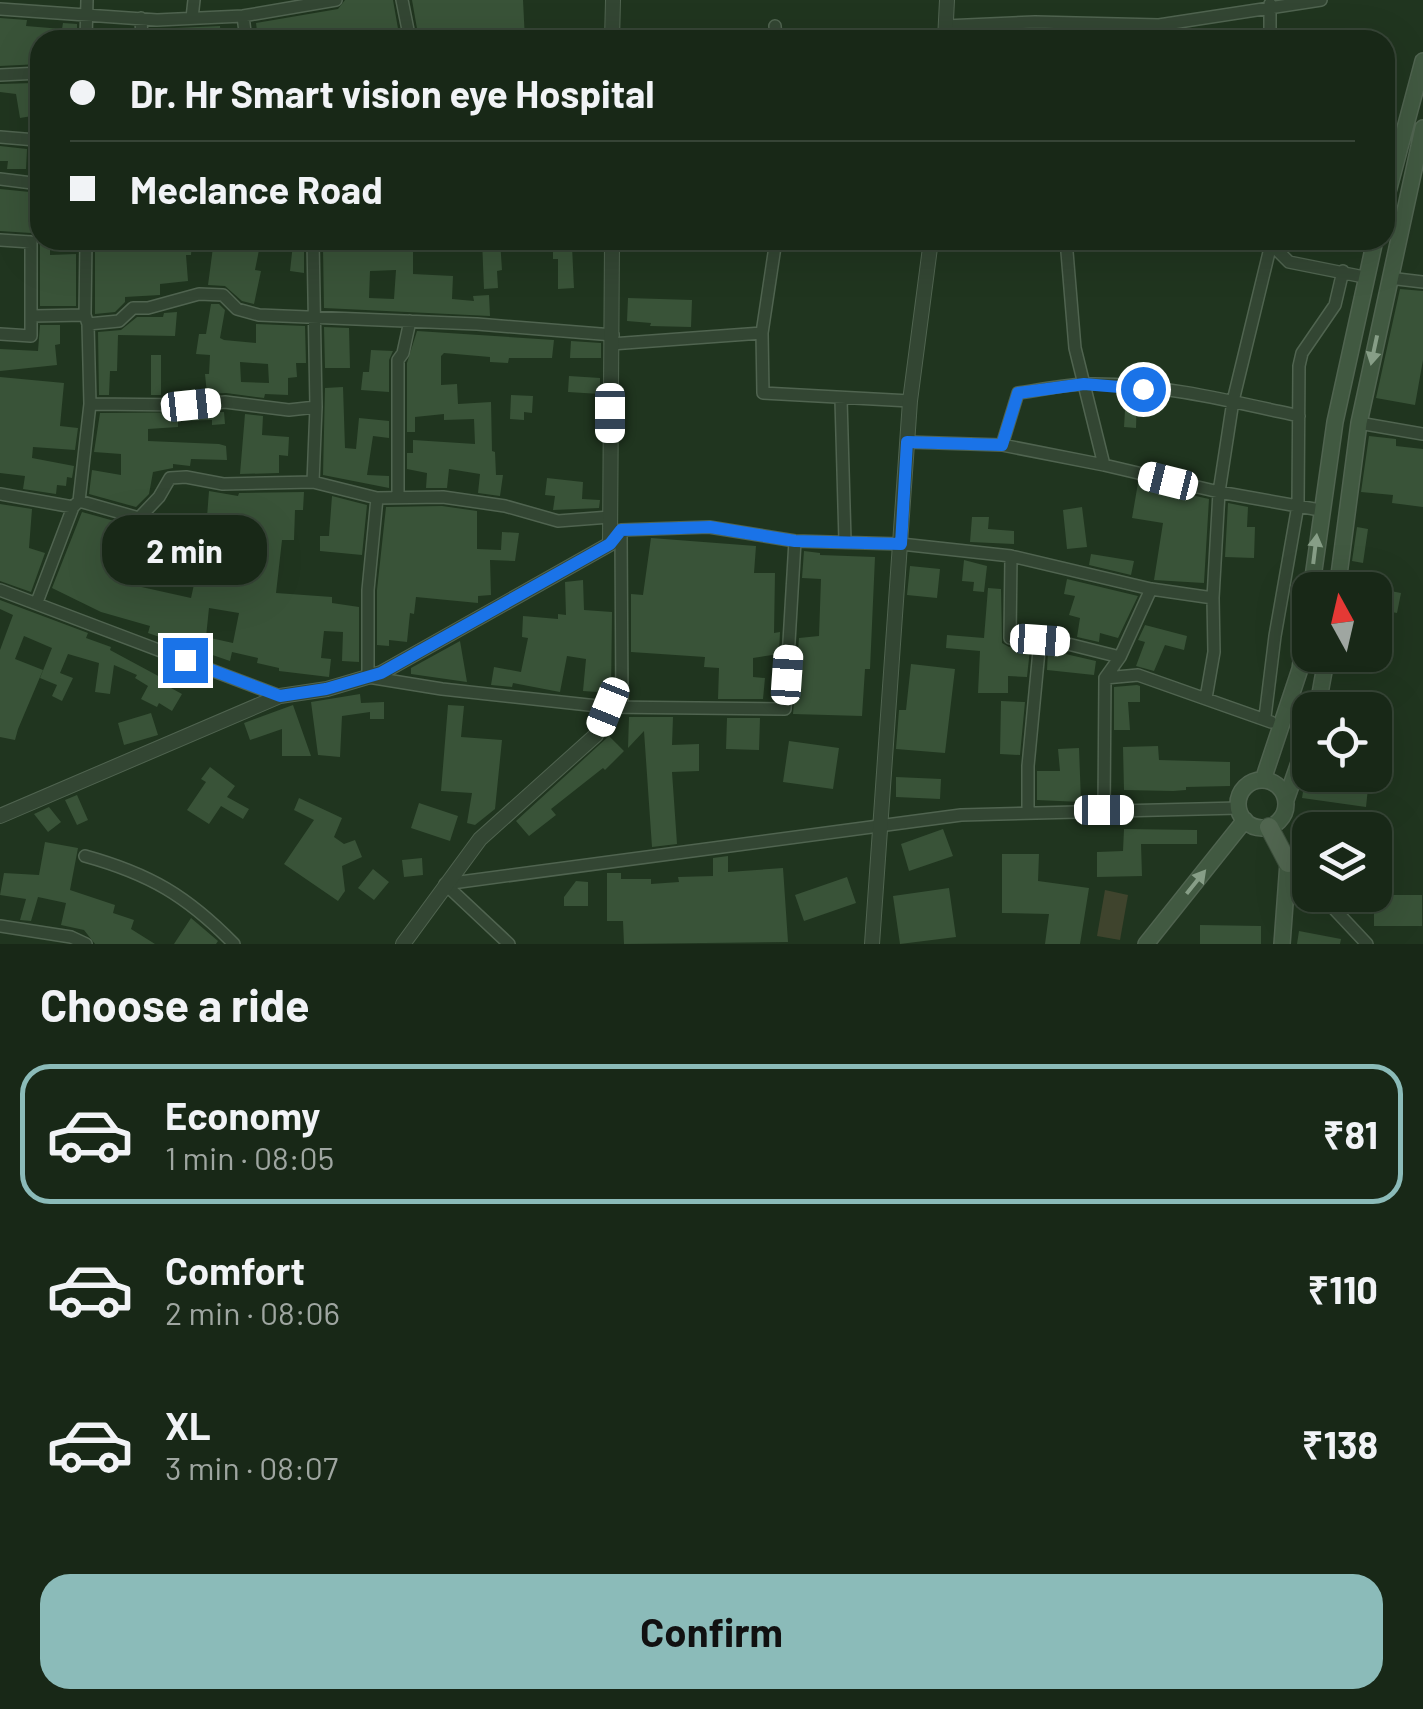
<!DOCTYPE html>
<meta charset="utf-8">
<style>
body{margin:0;font-family:Barlow,sans-serif;background:#253424;color:#f1f3f6;height:100vh;display:flex;flex-direction:column;font-size:38px;white-space:nowrap}
*{box-sizing:border-box;margin:0}
p{font-size:32px;color:#9fa6a1}
.icon{flex:none;width:55px;height:55px;fill:none;stroke:currentColor;stroke-width:2;stroke-linecap:round;stroke-linejoin:round}
.map{position:relative;height:944px;overflow:hidden}
.panel{display:flex;flex-direction:column;background:#182817;flex:1}
.panel>*{flex:none}
.banner{position:absolute;left:30px;top:30px;width:1365px;height:220px;border-radius:30px;box-shadow:0 10px 40px #0002,0 0 0 2px #364436;display:grid;align-content:center;height:220px;padding:0 40px;background:#182817}
.needle{width:65px;rotate:352deg}
.fabs{position:absolute;left:1292px;top:572px;display:grid;gap:20px}
.fabs a{display:grid;place-items:center;width:100px;height:100px;border-radius:20px;background:#182817;box-shadow:0 10px 40px #0002,0 0 0 2px #364436;font-size:50px}
.end{position:absolute;width:45px;height:45px;margin:-22px;border:12px solid #1a73e8;background:#fff;box-shadow:0 0 0 5px #fff}
.from{border-radius:50%}
.bubble{position:absolute;height:70px;border-radius:30px;background:#182817;box-shadow:0 10px 40px #0002,0 0 0 2px #364436;font-size:32px;font-weight:700;line-height:70px;text-align:center}
.car{position:absolute;width:30px;height:60px;margin:-30px -15px;border-radius:12px;box-shadow:0 0 8px 2px #0007;background:linear-gradient(#fff 24%,#345 0 40%,#fff 0 76%,#345 0 86%,#fff 0)}
.banner b{display:flex;align-items:center;gap:35px;height:95px;font-size:38px}
.banner b+b{border-top:2px solid #364436}
.banner i{width:25px;height:25px;background:#f1f3f6}
ul{padding:0;list-style:none}
li{display:flex;align-items:center;gap:30px;height:140px;margin:0 20px 15px;padding:0 20px;border:5px solid transparent;border-radius:30px}
li div{flex:1}
li b{display:block;font-size:38px}
li em{font-style:normal;font-weight:700}
li.current{border-color:#8bbbb9}
li>.icon{width:90px;height:90px;stroke-width:1.5}
h2{padding:0 40px;font-size:45px;line-height:120px}
.cta{display:flex;gap:20px;margin-top:auto;padding:20px 40px}
.cta a{flex:1;height:115px;border-radius:30px;background:#8bbbb9;color:#111;font-size:40px;font-weight:700;line-height:115px;text-align:center}
.map>svg:first-child{display:block}
.green{fill:#3f442d}
.building{fill:#395338;fill-rule:evenodd}
.lines{fill:none;stroke-linecap:round;stroke-linejoin:round}
.minor-casing{stroke:#506450;stroke-width:14}
.tertiary-casing{stroke:#506450;stroke-width:16}
.secondary-casing{stroke:#506450;stroke-width:18}
.primary-casing{stroke:#3c4f3c;stroke-width:20}
.minor{stroke:#334633;stroke-width:11}
.tertiary{stroke:#334633;stroke-width:14}
.secondary{stroke:#415941;stroke-width:15}
.primary{stroke:#516650;stroke-width:18}
.oneway{fill:#879e87}
.route{stroke:#1a73e8;stroke-width:12}
</style>
<div class="map">
<svg width="1423" height="944" viewBox="0 0 1423 944">
<rect width="100%" height="100%" fill="#20351f"/>
<path class="green" d="M 1105,890 L 1128,895 L 1120,940 L 1097,936 Z"/>
<path class="building" d="M 345,0 L 393,0 L 400,40 L 258,40 L 256,23 L 338,9 Z
M 412,0 L 523,0 L 525,40 L 419,40 Z
M 0,18 L 27,20 L 26,26 L 62,29 L 63,23 L 77,24 L 77,40 L 40,40 L 40,64 L 0,66 Z
M 220,26 L 221,40 L 153,40 L 151,29 Z
M 34,83 L 32,98 L 35,98 L 38,115 L 20,118 L 16,94 L 0,92 L 0,84 Z
M 0,146 L 27,149 L 26,169 L 7,169 L 8,161 L 0,161 Z
M 0,189 L 40,193 L 40,221 L 32,220 L 31,233 L 0,231 Z
M 50,240 L 50,255 L 76,254 L 76,306 L 40,306 L 40,241 Z
M 95,240 L 192,242 L 191,255 L 186,255 L 188,281 L 160,284 L 160,295 L 125,297 L 125,302 L 115,312 L 95,314 Z
M 214,240 L 261,240 L 255,270 L 261,271 L 254,304 L 242,301 L 225,286 L 208,285 Z
M 482,240 L 500,240 L 502,270 L 497,271 L 498,288 L 484,289 Z
M 353,241 L 413,241 L 413,274 L 453,276 L 452,299 L 474,301 L 473,296 L 489,295 L 490,316 L 324,308 L 323,248 L 353,248 ZM 396,270 L 394,299 L 369,298 L 370,271 Z
M 293,244 L 304,245 L 304,273 L 290,271 Z
M 553,245 L 572,246 L 574,288 L 558,289 L 558,259 L 553,259 Z
M 1400,289 L 1423,291 L 1423,360 L 1415,405 L 1376,398 Z
M 628,298 L 692,300 L 691,327 L 650,326 L 651,323 L 627,321 Z
M 211,304 L 219,304 L 225,310 L 220,338 L 224,340 L 256,343 L 256,324 L 305,326 L 306,363 L 296,363 L 297,377 L 288,378 L 288,395 L 265,394 L 264,398 L 226,393 L 207,394 L 205,374 L 209,374 L 210,355 L 196,354 L 199,334 L 206,334 ZM 240,362 L 268,364 L 269,383 L 241,382 Z
M 177,312 L 175,336 L 118,335 L 117,371 L 110,371 L 109,395 L 99,395 L 98,332 L 121,330 L 137,317 L 163,317 L 164,313 Z
M 40,325 L 60,325 L 60,344 L 55,345 L 57,365 L 0,371 L 0,349 L 38,351 Z
M 324,327 L 349,328 L 350,368 L 325,368 Z
M 417,331 L 554,340 L 552,358 L 509,358 L 508,363 L 490,362 L 490,357 L 444,353 L 441,356 L 441,385 L 457,384 L 458,404 L 491,402 L 492,451 L 495,452 L 496,475 L 503,475 L 500,496 L 478,493 L 480,474 L 449,469 L 447,488 L 426,488 L 427,473 L 407,469 L 407,453 L 413,453 L 413,440 L 475,444 L 474,419 L 444,420 L 444,414 L 415,417 L 415,432 L 407,432 L 407,363 Z
M 571,341 L 601,343 L 601,358 L 570,358 Z
M 371,350 L 393,351 L 389,360 L 389,392 L 361,390 L 363,372 L 369,372 Z
M 151,355 L 161,355 L 161,395 L 151,395 Z
M 569,376 L 600,378 L 600,394 L 568,392 Z
M 0,377 L 64,383 L 60,426 L 78,428 L 75,450 L 33,447 L 32,458 L 74,466 L 72,478 L 67,477 L 66,486 L 57,485 L 56,494 L 23,489 L 25,476 L 0,473 Z
M 343,387 L 345,448 L 356,449 L 359,418 L 389,421 L 389,438 L 373,436 L 367,475 L 389,476 L 389,488 L 323,475 L 325,388 Z
M 511,395 L 533,396 L 532,413 L 524,412 L 524,420 L 510,419 Z
M 1126,395 L 1137,396 L 1136,428 L 1124,427 Z
M 224,412 L 225,424 L 212,425 L 212,420 L 178,421 L 178,427 L 148,429 L 148,441 L 219,444 L 226,446 L 227,460 L 191,459 L 190,466 L 173,464 L 173,468 L 153,472 L 149,494 L 136,507 L 89,494 L 92,470 L 121,475 L 121,454 L 94,452 L 100,413 Z
M 245,414 L 263,416 L 262,435 L 289,437 L 288,456 L 279,455 L 279,473 L 240,474 Z
M 1369,436 L 1396,439 L 1396,446 L 1423,449 L 1423,507 L 1392,503 L 1393,495 L 1361,492 Z
M 547,478 L 583,482 L 582,499 L 600,500 L 599,508 L 553,510 L 555,496 L 545,495 Z
M 1138,483 L 1209,499 L 1204,583 L 1154,580 L 1163,523 L 1132,518 Z
M 209,491 L 238,496 L 239,493 L 304,492 L 303,510 L 295,510 L 294,540 L 282,540 L 276,593 L 332,597 L 332,603 L 359,607 L 359,662 L 342,661 L 343,632 L 324,631 L 321,658 L 331,659 L 329,677 L 279,671 L 279,668 L 257,663 L 258,658 L 232,652 L 230,661 L 148,633 L 150,626 L 101,612 L 52,588 L 82,512 L 136,527 L 154,525 L 151,542 L 180,548 L 178,560 L 199,562 L 201,543 L 230,547 L 233,521 L 207,517 ZM 121,571 L 195,580 L 191,598 L 119,582 ZM 209,608 L 239,613 L 233,643 L 206,637 Z
M 332,496 L 367,505 L 362,555 L 320,551 L 320,536 L 329,536 Z
M 1228,503 L 1248,507 L 1247,527 L 1255,527 L 1254,558 L 1225,557 Z
M 0,504 L 32,509 L 29,548 L 45,553 L 31,592 L 0,581 Z
M 442,506 L 477,511 L 477,549 L 501,550 L 502,532 L 519,533 L 515,561 L 490,560 L 491,595 L 478,596 L 478,603 L 416,597 L 414,614 L 410,613 L 407,642 L 389,640 L 389,646 L 377,645 L 377,590 L 386,507 Z
M 1082,507 L 1087,547 L 1067,549 L 1063,510 Z
M 972,517 L 989,517 L 988,529 L 1014,531 L 1014,544 L 970,542 Z
M 1357,527 L 1368,529 L 1363,563 L 1352,561 Z
M 651,538 L 756,546 L 754,573 L 775,573 L 774,633 L 780,632 L 779,654 L 753,658 L 753,677 L 765,678 L 763,699 L 718,699 L 719,668 L 704,667 L 705,657 L 631,652 L 631,594 L 643,595 Z
M 804,551 L 820,553 L 820,555 L 875,557 L 870,669 L 865,669 L 862,716 L 793,714 L 799,638 L 819,636 L 821,579 L 802,578 Z
M 1091,554 L 1134,561 L 1131,575 L 1089,565 Z
M 964,560 L 987,566 L 984,592 L 973,591 L 974,582 L 962,581 Z
M 910,566 L 940,569 L 937,598 L 907,595 Z
M 1067,579 L 1138,596 L 1118,638 L 1100,633 L 1099,642 L 1077,637 L 1080,618 L 1069,615 L 1075,596 L 1064,594 Z
M 583,580 L 584,610 L 612,612 L 611,693 L 583,691 L 586,659 L 567,656 L 560,692 L 513,683 L 512,687 L 491,685 L 494,667 L 521,672 L 528,638 L 522,637 L 523,616 L 558,619 L 558,614 L 566,615 L 565,582 Z
M 988,588 L 1001,589 L 1002,643 L 1009,647 L 1030,649 L 1027,677 L 1008,676 L 1008,693 L 978,693 L 980,651 L 946,648 L 947,635 L 984,638 Z
M 1375,588 L 1401,593 L 1397,613 L 1375,609 Z
M 0,600 L 88,633 L 86,638 L 111,647 L 110,650 L 162,678 L 160,682 L 182,694 L 172,711 L 159,703 L 157,707 L 141,699 L 148,686 L 135,678 L 137,675 L 114,665 L 110,694 L 95,692 L 99,663 L 68,654 L 60,673 L 73,678 L 62,701 L 52,696 L 57,685 L 40,678 L 52,648 L 24,636 L 15,659 L 43,670 L 18,729 L 15,740 L 0,737 L 0,650 L 13,615 L 0,609 Z
M 1145,625 L 1187,636 L 1184,650 L 1165,645 L 1154,671 L 1136,666 L 1145,642 L 1138,640 Z
M 460,641 L 467,682 L 411,674 L 411,668 Z
M 1048,650 L 1096,661 L 1094,675 L 1047,670 Z
M 911,664 L 955,669 L 945,753 L 896,749 L 899,710 L 906,710 Z
M 1137,685 L 1140,686 L 1140,702 L 1128,702 L 1130,730 L 1114,730 L 1114,687 Z
M 360,694 L 361,703 L 384,702 L 384,719 L 370,719 L 370,712 L 342,716 L 340,757 L 318,755 L 311,702 Z
M 1001,701 L 1025,702 L 1020,755 L 1000,754 Z
M 293,705 L 311,756 L 282,756 L 282,729 L 250,740 L 244,723 Z
M 448,705 L 464,706 L 461,737 L 502,740 L 495,809 L 475,825 L 467,823 L 472,793 L 441,791 Z
M 151,713 L 158,735 L 124,745 L 118,723 Z
M 629,717 L 673,717 L 672,745 L 699,744 L 699,771 L 672,772 L 677,844 L 652,847 L 644,731 L 628,748 Z
M 727,718 L 760,718 L 759,750 L 726,749 Z
M 609,736 L 624,751 L 605,770 L 603,768 L 551,809 L 556,815 L 529,836 L 516,821 Z
M 789,741 L 839,748 L 833,789 L 783,782 Z
M 1158,746 L 1159,760 L 1230,762 L 1230,786 L 1186,787 L 1186,790 L 1173,791 L 1124,790 L 1123,747 Z
M 1079,748 L 1081,802 L 1037,800 L 1037,771 L 1060,771 L 1058,749 Z
M 210,767 L 235,786 L 227,797 L 249,809 L 243,819 L 221,806 L 209,824 L 187,810 L 206,782 L 201,779 Z
M 896,777 L 941,779 L 940,799 L 896,797 Z
M 1305,779 L 1368,788 L 1366,807 L 1302,798 Z
M 77,795 L 88,820 L 77,825 L 65,800 Z
M 299,798 L 342,818 L 334,837 L 344,844 L 355,840 L 362,857 L 342,866 L 345,891 L 338,901 L 284,864 L 314,820 L 294,810 Z
M 419,803 L 458,816 L 450,841 L 411,828 Z
M 49,807 L 61,822 L 48,832 L 34,814 Z
M 943,829 L 953,856 L 909,871 L 901,844 Z
M 1124,829 L 1197,830 L 1197,844 L 1141,844 L 1142,876 L 1097,877 L 1097,852 L 1123,851 Z
M 45,842 L 78,848 L 70,890 L 115,905 L 113,913 L 134,920 L 131,929 L 155,944 L 95,944 L 84,930 L 61,925 L 66,903 L 38,897 L 31,921 L 20,920 L 26,899 L 0,895 L 4,873 L 39,875 Z
M 1002,854 L 1039,854 L 1038,881 L 1089,888 L 1080,944 L 1045,944 L 1049,914 L 1002,913 Z
M 728,856 L 728,872 L 783,868 L 788,942 L 624,944 L 623,921 L 607,921 L 607,873 L 621,873 L 621,879 L 651,879 L 651,884 L 679,882 L 678,877 L 713,876 L 713,858 Z
M 422,858 L 423,875 L 404,877 L 402,860 Z
M 373,869 L 389,882 L 374,900 L 358,888 Z
M 847,877 L 856,903 L 804,921 L 795,895 Z
M 576,881 L 588,882 L 588,906 L 564,906 L 564,897 Z
M 949,888 L 956,937 L 900,944 L 893,896 Z
M 1374,895 L 1422,895 L 1422,926 L 1374,926 Z
M 191,918 L 218,941 L 216,944 L 174,944 Z
M 1200,925 L 1261,926 L 1261,944 L 1200,944 Z
M 1299,931 L 1341,939 L 1340,944 L 1297,944 Z"/>
<g class="lines">
<g class="minor-casing">
<path id="minor" d="M 402,0 L 410,40
M 0,9 L 157,20 L 243,16 L 336,0
M 243,16 L 246,40
M 141,18 L 142,40
M 192,18 L 194,0
M 775,26 L 776,40
M 945,26 L 1035,22 L 1159,25 L 1321,0
M 86,40 L 87,0
M 1270,40 L 1270,4
M 0,75 L 40,73
M 0,137 L 36,140 L 39,184
M 0,179 L 40,184
M 0,240 L 31,242 L 31,336 L 0,334
M 1066,240 L 1075,348 L 1104,465 L 1219,492 L 1320,510
M 1271,240 L 1271,244 L 1289,262 L 1364,277
M 1389,278 L 1423,282
M 85,315 L 86,240
M 32,316 L 85,315 L 88,324 L 119,321 L 133,308 L 148,308 L 199,294 L 223,295 L 237,309 L 259,315 L 477,324 L 613,335
M 88,324 L 90,404 L 191,405 L 225,402 L 289,410 L 316,407
M 762,333 L 776,240
M 611,344 L 762,333 L 763,393 L 910,401
M 841,399 L 845,541
M 1359,423 L 1423,434
M 907,442 L 1002,445 L 1104,465
M 1002,445 L 1018,393 C 1041,390 1066,384 1089,384 C 1158,383 1231,401 1299,416
M 313,482 L 316,407 L 313,240
M 0,494 L 73,507 L 37,602
M 398,497 L 398,360 L 403,353 L 410,321
M 377,498 L 368,590 L 368,677 L 442,689 L 607,707 L 785,709 L 795,541
M 79,501 L 90,404
M 73,507 L 79,501 L 139,518 L 159,497 L 170,478 L 186,477 L 223,484 L 313,482 L 377,498 L 443,497 L 505,506 L 558,521 L 610,517
M 621,532 L 622,707
M 610,544 L 621,530 L 709,527 L 795,541 L 901,544 L 1011,556 L 1151,589 L 1213,598 L 1219,492 L 1233,401 L 1271,244 L 1200,240
M 1011,556 L 1010,638 L 1060,642 L 1120,657
M 0,590 L 280,696
M 1105,678 L 1138,675 L 1271,722
M 1206,698 L 1214,652 L 1213,598
M 1265,717 L 1275,636 L 1298,505 L 1299,366 L 1302,353 L 1335,305 L 1343,271
M 1104,810 L 1105,678 L 1120,657 L 1151,589
M 1028,813 L 1028,766 L 1040,640
M 85,856 C 150,874 187,896 234,944
M 1288,863 L 1310,885
M 445,884 L 961,815 L 1239,808
M 445,884 L 509,944
M 1321,895 L 1367,944
M 0,926 L 71,937 L 86,944"/>
</g>
<g class="tertiary-casing">
<path id="tertiary" d="M 612,40 L 613,0
M 945,40 L 947,0
M 0,816 L 280,696 L 327,689 L 381,673 L 610,544 L 612,240
M 403,944 L 480,839 L 596,735 L 607,707
M 872,944 L 910,401 L 931,240"/>
</g>
<g class="secondary-casing">
<path id="secondary" d="M 1385,203 L 1423,61
M 1337,590 L 1359,423 L 1423,128
M 1317,710 L 1327,655
M 1263,780 L 1300,669 L 1335,422 L 1375,240
M1238 804a24 24 0 1 1 48 0a24 24 0 1 1-48 0Z
M 1286,800 L 1310,731
M 1146,944 L 1245,820
M 1282,944 L 1288,863"/>
</g>
<g class="primary-casing">
<path id="primary" d="M 1269,827 L 1288,863"/>
</g>
<use href="#minor" class="minor"/>
<use href="#tertiary" class="tertiary"/>
<use href="#secondary" class="secondary"/>
<use href="#primary" class="primary"/>
</g>
<defs><path id="oneway-solid" d="M-6-.8H1V-3.2L6.5 0L1 3.2V.8H-6Z" transform="scale(2.5)"/></defs>
<g class="oneway">
<use href="#oneway-solid" transform="translate(1374 350) rotate(102)"/>
<use href="#oneway-solid" transform="translate(1315 549) rotate(-83)"/>
<use href="#oneway-solid" transform="translate(1196 882) rotate(-51)"/>
</g>
<g class="lines">
<path class="route" d="M 185,660 L 280,696 L 326,689 L 381,673 L 610,544 L 621,530 L 710,527 L 795,541 L 901,544 L 907,442 L 1002,445 L 1018,393 L 1084,384 L 1143,389"/>
</g>
</svg>
<div class="fabs">
<a><svg class="needle" viewBox="-14 -14 28 28"><path d="M0-13l5 13h-10z" fill="#e53935"/><path d="M0 13l5-13h-10z" fill="#9fa6a1"/></svg></a>
<a><svg class="icon" aria-label="locate" viewBox="0 0 24 24"><circle cx="12" cy="12" r="6"/><path d="M12 2v4M12 18v4M2 12h4M18 12h4"/></svg></a>
<a><svg class="icon" aria-label="layers" viewBox="0 0 24 24"><path d="M12 4l9 5-9 5-9-5zM3 14l9 5 9-5"/></svg></a>
</div>
<i class="end from" style="left:1143px;top:389px"></i>
<i class="end" style="left:185px;top:660px"></i>
<div class="bubble" style="left:102px;top:515px;width:165px">2 min</div>
<i class="car" style="left:191px;top:405px;rotate:84deg"></i>
<i class="car" style="left:610px;top:413px;rotate:180deg"></i>
<i class="car" style="left:1168px;top:481px;rotate:284deg"></i>
<i class="car" style="left:1040px;top:640px;rotate:94deg"></i>
<i class="car" style="left:787px;top:675px;rotate:4deg"></i>
<i class="car" style="left:608px;top:707px;rotate:202deg"></i>
<i class="car" style="left:1104px;top:810px;rotate:90deg"></i>
<div class="banner">
<b><i class="from"></i>Dr. Hr Smart vision eye Hospital</b>
<b><i></i>Meclance Road</b>
</div>
</div>
<section class="panel">
<h2>Choose a ride</h2>
<ul>
<li class="current"><svg class="icon" aria-label="car" viewBox="0 0 24 24"><path d="M5 17H2v-5l4-1 3-4h7l3 4 3 1v5h-3M9 17h6M6 11h13"/><circle cx="7" cy="17" r="2"/><circle cx="17" cy="17" r="2"/></svg><div><b>Economy</b><p>1 min · 08:05</p></div><em>₹81</em></li>
<li><svg class="icon" aria-label="car" viewBox="0 0 24 24"><path d="M5 17H2v-5l4-1 3-4h7l3 4 3 1v5h-3M9 17h6M6 11h13"/><circle cx="7" cy="17" r="2"/><circle cx="17" cy="17" r="2"/></svg><div><b>Comfort</b><p>2 min · 08:06</p></div><em>₹110</em></li>
<li><svg class="icon" aria-label="car" viewBox="0 0 24 24"><path d="M5 17H2v-5l4-1 3-4h7l3 4 3 1v5h-3M9 17h6M6 11h13"/><circle cx="7" cy="17" r="2"/><circle cx="17" cy="17" r="2"/></svg><div><b>XL</b><p>3 min · 08:07</p></div><em>₹138</em></li>
</ul>
<div class="cta"><a>Confirm</a></div>
</section>
